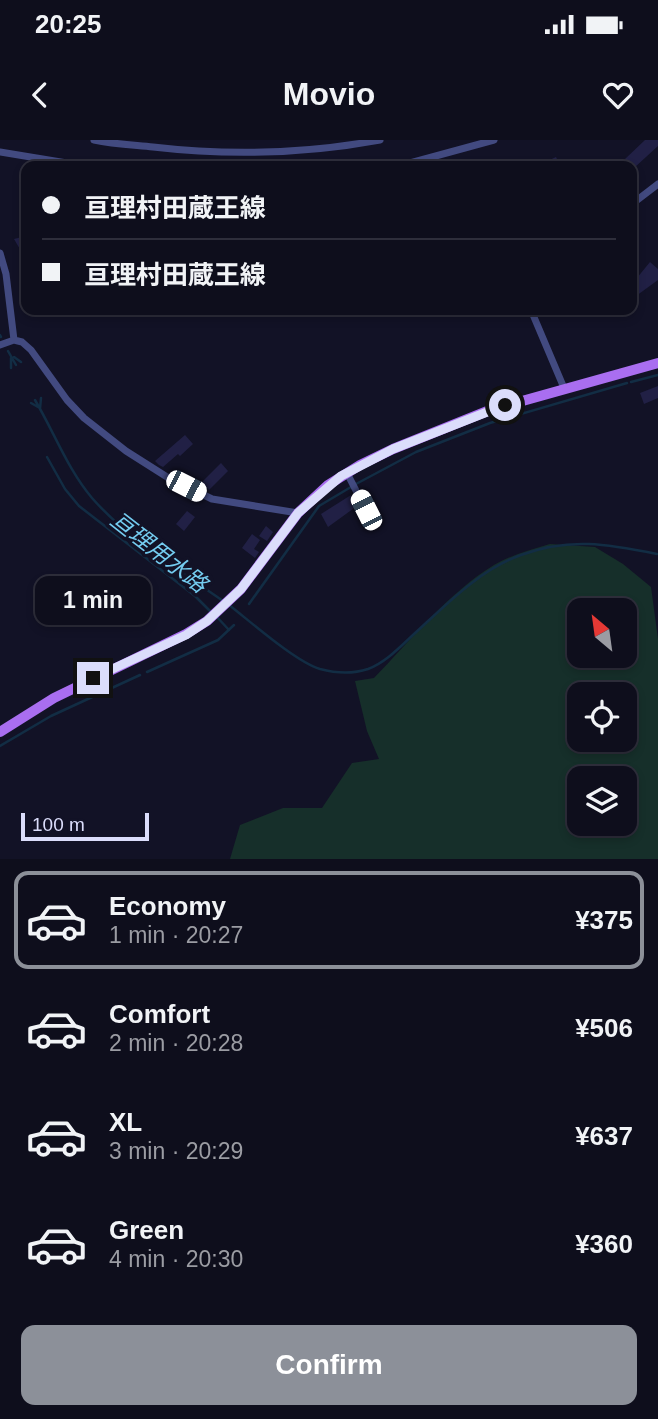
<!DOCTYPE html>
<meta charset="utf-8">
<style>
body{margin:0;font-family:Arial,"Noto Sans JP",sans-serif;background:#171725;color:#f1f3f6;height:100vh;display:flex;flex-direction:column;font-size:26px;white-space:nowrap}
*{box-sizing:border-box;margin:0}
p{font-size:23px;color:#9b9ca3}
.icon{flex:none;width:38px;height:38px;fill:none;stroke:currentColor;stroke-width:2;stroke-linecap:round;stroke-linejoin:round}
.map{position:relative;height:719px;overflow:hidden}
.panel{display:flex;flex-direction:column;background:#0e0e1c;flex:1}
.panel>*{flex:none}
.hud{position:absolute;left:21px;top:21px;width:616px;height:154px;border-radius:14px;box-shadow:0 4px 10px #0003,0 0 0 2px #2e2e3b;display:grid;align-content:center;height:154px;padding:0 21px;background:#0e0e1c}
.needle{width:46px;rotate:331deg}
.controls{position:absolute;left:567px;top:458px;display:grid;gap:14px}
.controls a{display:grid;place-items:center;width:70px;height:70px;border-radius:14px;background:#0e0e1c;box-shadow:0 4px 10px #0003,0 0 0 2px #2e2e3b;font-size:35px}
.scale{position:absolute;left:21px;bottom:18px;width:128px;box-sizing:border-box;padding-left:7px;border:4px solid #dbddfb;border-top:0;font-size:19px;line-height:24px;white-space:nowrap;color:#dbddfb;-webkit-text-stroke:5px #121226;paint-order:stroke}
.end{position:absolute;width:32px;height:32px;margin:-16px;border:9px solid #dbddfb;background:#111;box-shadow:0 0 0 4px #111}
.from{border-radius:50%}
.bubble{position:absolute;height:49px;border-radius:14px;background:#0e0e1c;box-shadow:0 4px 10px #0003,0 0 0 2px #2e2e3b;font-size:23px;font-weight:700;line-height:49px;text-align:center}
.car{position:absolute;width:21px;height:42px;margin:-21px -10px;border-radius:9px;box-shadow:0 0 5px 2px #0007;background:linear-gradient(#fff 24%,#345 0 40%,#fff 0 76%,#345 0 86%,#fff 0)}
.hud b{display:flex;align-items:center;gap:24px;height:66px;font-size:26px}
.hud b+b{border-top:2px solid #2e2e3b}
.hud i{width:18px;height:18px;background:#f1f3f6}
ul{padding:12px 0 0;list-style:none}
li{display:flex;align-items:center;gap:21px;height:98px;margin:0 14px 10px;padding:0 7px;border:4px solid transparent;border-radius:14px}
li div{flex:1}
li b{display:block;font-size:26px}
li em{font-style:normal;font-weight:700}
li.active{border-color:#8c9099}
li>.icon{width:63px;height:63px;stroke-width:1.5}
.primary-button{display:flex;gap:14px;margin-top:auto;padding:14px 21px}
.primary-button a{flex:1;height:80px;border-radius:14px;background:#8c9099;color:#fff;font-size:28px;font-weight:700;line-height:80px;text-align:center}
.status{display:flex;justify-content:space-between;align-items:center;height:49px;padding:0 35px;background:#0e0e1c;direction:ltr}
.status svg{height:19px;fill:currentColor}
header{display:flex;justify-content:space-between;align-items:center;height:91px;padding:0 21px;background:#0e0e1c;font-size:32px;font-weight:700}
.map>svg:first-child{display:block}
.green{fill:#162f2a;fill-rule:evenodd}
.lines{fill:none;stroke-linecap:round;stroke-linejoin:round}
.stream{stroke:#122d44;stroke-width:2.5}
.building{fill:#212045}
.minor{stroke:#424a80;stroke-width:7}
.primary{stroke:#a96ef0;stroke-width:10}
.route{stroke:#dbddfb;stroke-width:9}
.labels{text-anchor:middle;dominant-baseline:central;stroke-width:7;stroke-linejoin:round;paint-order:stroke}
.water-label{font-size:23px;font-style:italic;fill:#74ccf0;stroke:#121226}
</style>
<div class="status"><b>20:25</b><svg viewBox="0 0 49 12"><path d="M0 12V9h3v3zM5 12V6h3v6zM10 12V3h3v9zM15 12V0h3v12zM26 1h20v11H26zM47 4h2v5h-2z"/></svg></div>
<header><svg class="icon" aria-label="back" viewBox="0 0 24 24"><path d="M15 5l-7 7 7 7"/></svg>Movio<svg class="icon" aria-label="heart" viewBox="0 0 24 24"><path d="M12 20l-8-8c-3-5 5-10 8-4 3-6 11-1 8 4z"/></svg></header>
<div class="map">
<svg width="658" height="719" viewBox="0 0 658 719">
<rect width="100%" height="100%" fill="#121226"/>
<path class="green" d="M 550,404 L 595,407 L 623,424 L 651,447 L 658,499 L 658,719 L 230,719 L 240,685 L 283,668 L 322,668 L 352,623 L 379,619 L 367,591 L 355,541 L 374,538 C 411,500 448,453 494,425 C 511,415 530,410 550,404 ZM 579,471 L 625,471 L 625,516 L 579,516 ZM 579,555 L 625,555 L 625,600 L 579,600 ZM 579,639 L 625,639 L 625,684 L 579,684 Z"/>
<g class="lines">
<path class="stream" d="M 0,195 L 1,197
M 8,211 L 16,225
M 14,217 L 21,222
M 11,218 L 11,228
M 631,242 L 658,235
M 35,260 C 54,292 68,330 92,358 C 127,398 180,431 223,461
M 31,263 L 38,267
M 40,269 L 41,258
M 47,317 L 65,349 L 79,366 L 195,456 L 211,472
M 356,344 L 416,312 L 490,283 L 627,243
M 249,464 L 319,366 L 351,347
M 229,465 C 251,482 296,522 320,529 C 335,533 353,534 368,529 C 386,522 400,507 414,494 C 446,465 479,430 521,415 C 569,397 608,404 657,414
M 216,476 L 229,490
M 147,532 L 218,500 L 234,485
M 0,606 L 51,576 L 140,535"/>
</g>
<path class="building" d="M 645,0 L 658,0 L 658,6 L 634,28 L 625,19 Z
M 556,17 L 560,26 L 537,26 Z
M 26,96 L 26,111 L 21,111 L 14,99 Z
M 650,122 L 658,129 L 658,140 L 636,156 L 632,153 L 632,144 Z
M 431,170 L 455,170 L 455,177 L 431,175 Z
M 658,246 L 658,258 L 644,264 L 640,253 Z
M 185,295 L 193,304 L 180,316 L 178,314 L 163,327 L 159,325 L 155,321 Z
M 221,323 L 228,331 L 209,350 L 202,342 Z
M 351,355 L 357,366 L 328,387 L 321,374 Z
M 187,371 L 195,377 L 184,391 L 176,384 Z
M 266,386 L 273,392 L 267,401 L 259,396 Z
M 252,394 L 260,400 L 254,409 L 259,412 L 255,418 L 242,408 Z"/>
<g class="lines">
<path class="minor" d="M 94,0 C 113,4 134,5 153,7 C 230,16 304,14 380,0
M 0,12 L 85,26
M 399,26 L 494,0
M 632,64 L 658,44
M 0,113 L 6,134 L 14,200
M 531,170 L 564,248
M 0,205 L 14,200 L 22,202 L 31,210 L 67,260 L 84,278 L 126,311 L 167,337 L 212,359 L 298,373
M 347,333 L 366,370"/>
<path class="primary" d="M 0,592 L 54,558 L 186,494 L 207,481 L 241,449 L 298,373 L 328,345 L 360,325 L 393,309 L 490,270 L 658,223"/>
</g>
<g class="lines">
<path class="route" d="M 93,538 L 186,495 L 207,481 L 241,449 L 298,373 L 341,336 L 393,309 L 505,265"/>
</g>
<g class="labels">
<g class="water-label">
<text transform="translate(159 412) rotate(38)">亘理用水路</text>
</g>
</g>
</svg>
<div class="controls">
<a><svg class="needle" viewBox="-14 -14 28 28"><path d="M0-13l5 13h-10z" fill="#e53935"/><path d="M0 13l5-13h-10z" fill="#9b9ca3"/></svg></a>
<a><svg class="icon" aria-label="locate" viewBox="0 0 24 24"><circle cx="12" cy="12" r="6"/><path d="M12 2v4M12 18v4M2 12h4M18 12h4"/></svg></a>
<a><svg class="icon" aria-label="layers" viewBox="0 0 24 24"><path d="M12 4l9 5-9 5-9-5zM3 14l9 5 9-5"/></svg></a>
</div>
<div class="scale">100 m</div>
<i class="end from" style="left:505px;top:265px"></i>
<i class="end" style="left:93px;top:538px"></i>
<div class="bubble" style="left:35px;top:436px;width:116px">1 min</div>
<i class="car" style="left:186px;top:346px;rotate:117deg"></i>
<i class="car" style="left:366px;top:370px;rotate:333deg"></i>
<div class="hud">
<b><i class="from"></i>亘理村田蔵王線</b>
<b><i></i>亘理村田蔵王線</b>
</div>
</div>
<section class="panel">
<ul>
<li class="active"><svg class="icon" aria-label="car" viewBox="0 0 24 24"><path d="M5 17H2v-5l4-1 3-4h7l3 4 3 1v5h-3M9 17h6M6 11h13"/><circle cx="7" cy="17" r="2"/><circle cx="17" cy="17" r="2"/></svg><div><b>Economy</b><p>1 min · 20:27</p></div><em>¥375</em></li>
<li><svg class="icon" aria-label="car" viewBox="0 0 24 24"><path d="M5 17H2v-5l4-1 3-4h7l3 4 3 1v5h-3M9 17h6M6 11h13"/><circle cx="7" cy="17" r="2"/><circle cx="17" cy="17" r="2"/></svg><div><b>Comfort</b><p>2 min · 20:28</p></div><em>¥506</em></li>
<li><svg class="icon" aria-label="car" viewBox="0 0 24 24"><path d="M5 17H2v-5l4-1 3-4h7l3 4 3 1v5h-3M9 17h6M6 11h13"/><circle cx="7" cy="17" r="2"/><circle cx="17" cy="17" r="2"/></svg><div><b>XL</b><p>3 min · 20:29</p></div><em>¥637</em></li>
<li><svg class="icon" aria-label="car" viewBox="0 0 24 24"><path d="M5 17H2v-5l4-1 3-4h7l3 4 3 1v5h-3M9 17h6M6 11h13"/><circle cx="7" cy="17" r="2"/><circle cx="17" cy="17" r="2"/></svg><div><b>Green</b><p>4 min · 20:30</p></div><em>¥360</em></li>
</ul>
<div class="primary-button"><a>Confirm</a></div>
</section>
